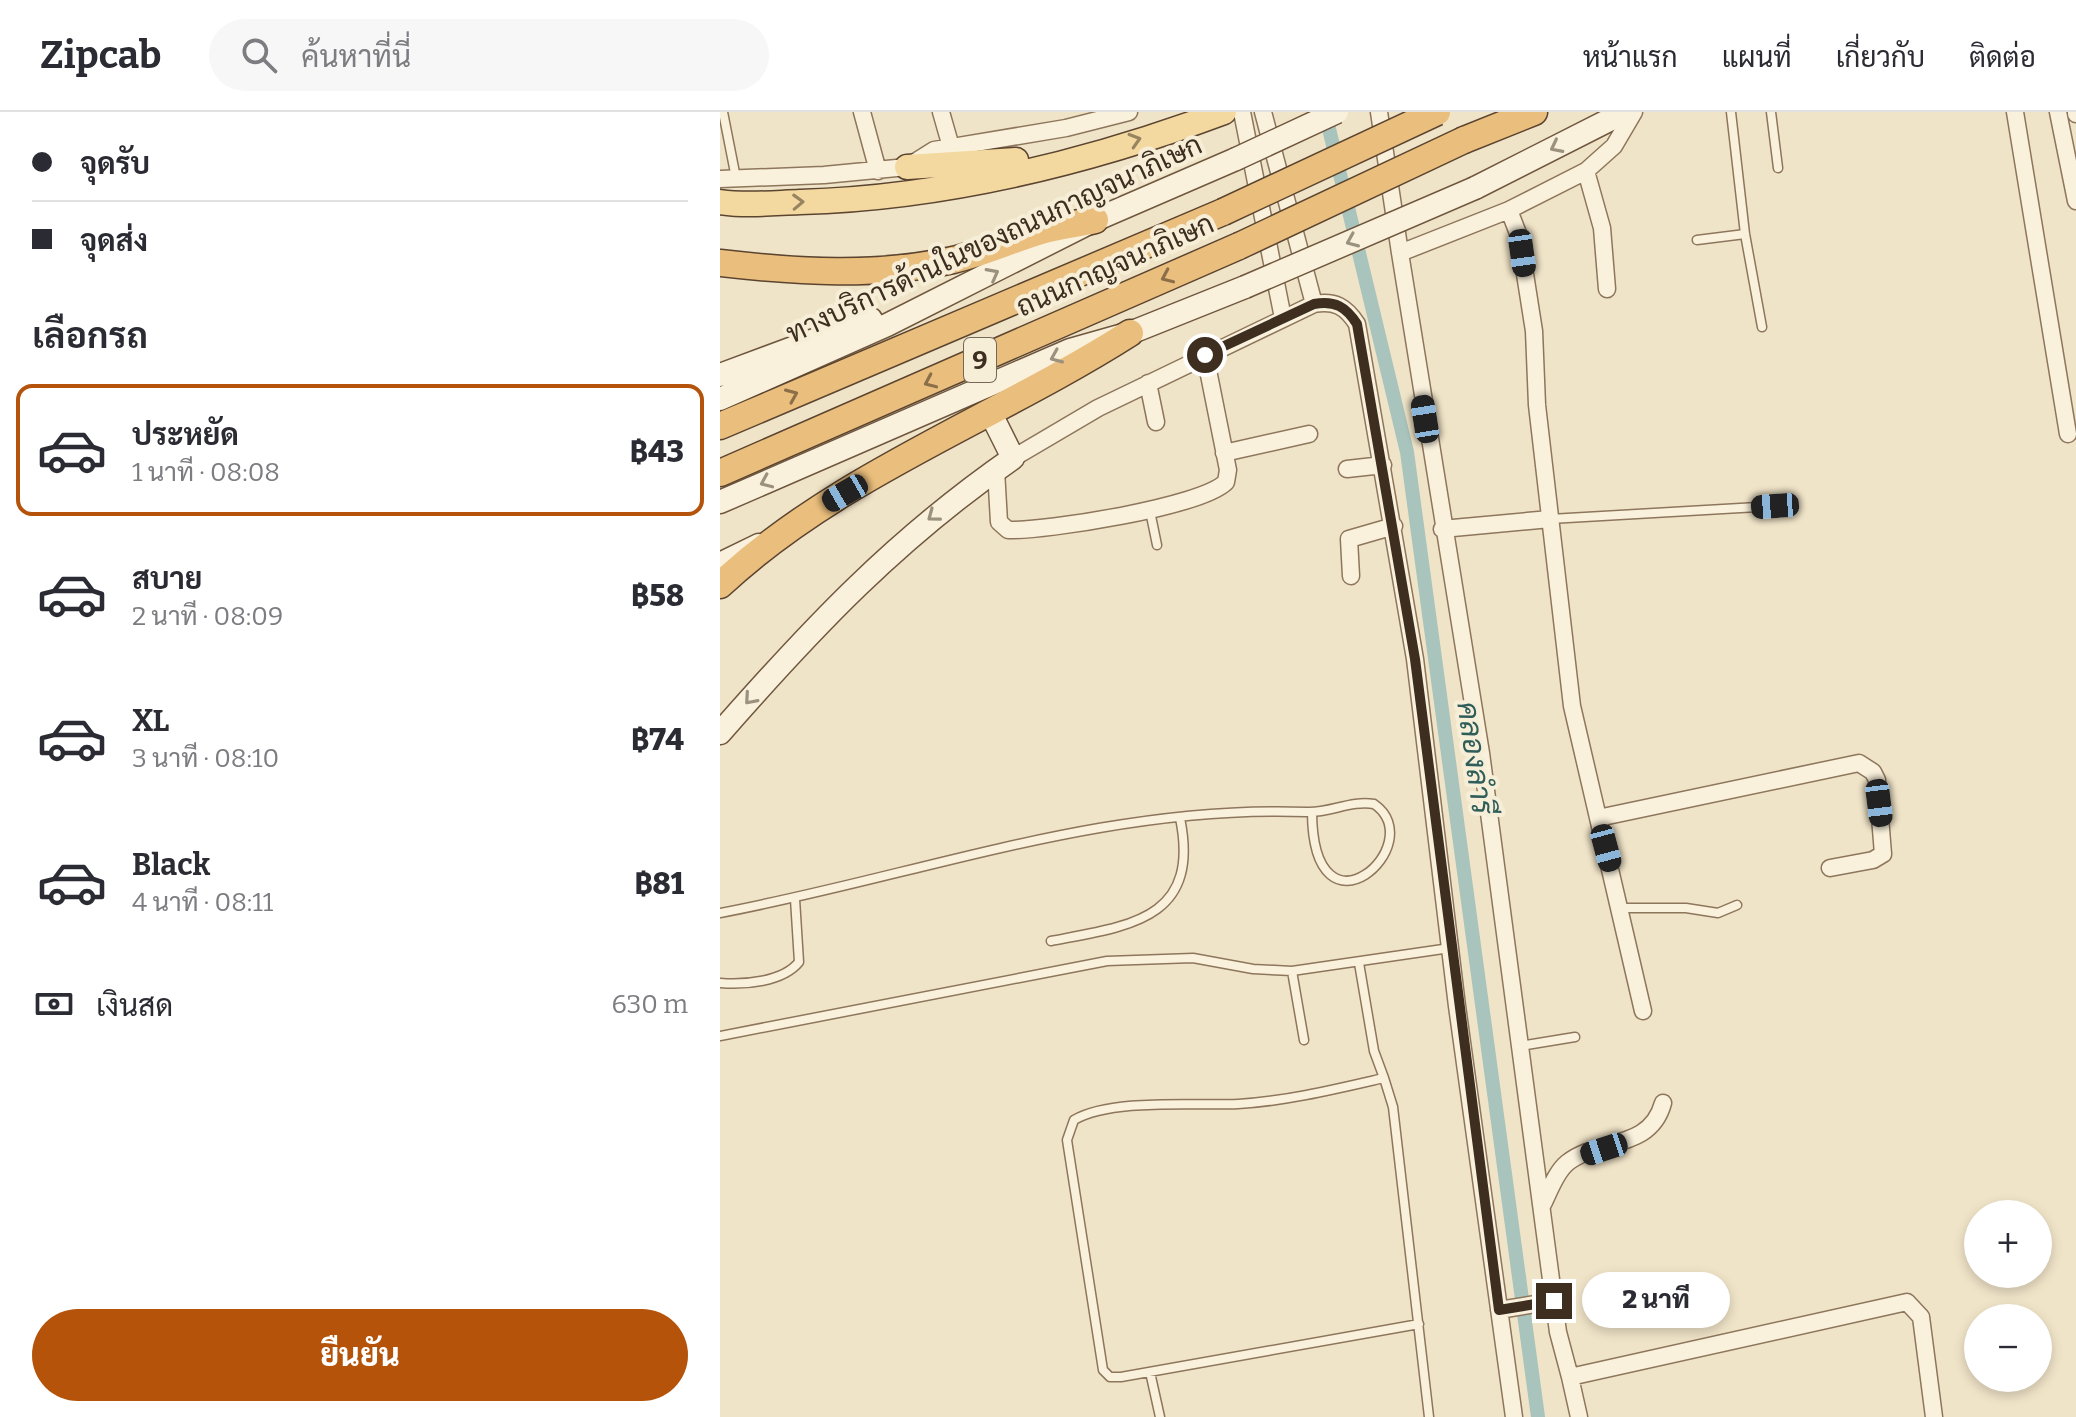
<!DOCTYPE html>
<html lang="th">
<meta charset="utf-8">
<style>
body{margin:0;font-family:Bitter,Sarabun,serif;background:#f7f7f7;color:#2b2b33;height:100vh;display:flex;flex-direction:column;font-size:30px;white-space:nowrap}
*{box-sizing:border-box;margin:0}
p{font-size:26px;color:#7c7c81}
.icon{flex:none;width:44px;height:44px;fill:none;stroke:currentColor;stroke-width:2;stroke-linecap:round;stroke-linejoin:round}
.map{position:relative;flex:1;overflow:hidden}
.sheet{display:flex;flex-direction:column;background:#fff;width:720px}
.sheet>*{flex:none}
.guide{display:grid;align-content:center;height:176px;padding:0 32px;background:#fff}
.buttons{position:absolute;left:1244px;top:1088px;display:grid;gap:16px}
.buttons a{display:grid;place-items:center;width:88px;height:88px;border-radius:50%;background:#fff;box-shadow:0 4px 12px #0003;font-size:40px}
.end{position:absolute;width:36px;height:36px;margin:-18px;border:10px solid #3d2e20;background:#fff;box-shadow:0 0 0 4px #fff}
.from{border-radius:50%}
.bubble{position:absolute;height:56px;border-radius:28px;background:#fff;box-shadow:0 4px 12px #0003;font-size:26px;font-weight:800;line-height:56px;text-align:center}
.car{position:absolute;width:24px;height:48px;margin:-24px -12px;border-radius:10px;box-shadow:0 0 6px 2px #0007;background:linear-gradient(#222 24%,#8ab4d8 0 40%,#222 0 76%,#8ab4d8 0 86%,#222 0)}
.guide b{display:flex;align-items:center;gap:28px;height:76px;font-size:30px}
.guide b+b{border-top:2px solid #e1e1e2}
.guide i{width:20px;height:20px;background:#2b2b33}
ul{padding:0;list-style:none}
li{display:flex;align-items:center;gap:24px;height:132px;margin:0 16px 12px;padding:0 16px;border:4px solid transparent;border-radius:16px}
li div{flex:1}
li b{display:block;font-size:30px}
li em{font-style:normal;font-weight:800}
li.active{border-color:#b45309}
li>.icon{width:72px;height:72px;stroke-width:1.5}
h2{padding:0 32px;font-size:36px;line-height:96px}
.pay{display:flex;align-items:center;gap:20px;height:88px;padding:0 32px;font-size:30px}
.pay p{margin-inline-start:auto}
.action{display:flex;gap:16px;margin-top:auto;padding:16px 32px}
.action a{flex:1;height:92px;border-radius:48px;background:#b45309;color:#fff;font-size:32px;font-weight:800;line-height:92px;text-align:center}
header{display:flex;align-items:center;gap:48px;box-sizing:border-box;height:112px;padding:0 40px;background:#fff;border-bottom:2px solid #e1e1e2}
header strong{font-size:38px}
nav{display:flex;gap:44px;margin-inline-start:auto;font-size:28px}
.search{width:560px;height:72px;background:#f7f7f7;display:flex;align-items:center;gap:20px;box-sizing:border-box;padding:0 28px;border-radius:44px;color:#7c7c81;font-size:30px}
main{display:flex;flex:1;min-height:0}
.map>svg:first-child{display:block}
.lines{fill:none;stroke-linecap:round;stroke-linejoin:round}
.canal{stroke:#a9c4bc;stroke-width:14}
.service-casing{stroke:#8d765c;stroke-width:11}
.minor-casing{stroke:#8d765c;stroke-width:19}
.secondary-casing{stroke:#6f573f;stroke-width:25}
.primary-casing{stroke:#5b4430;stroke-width:27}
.trunk-casing{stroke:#5b4430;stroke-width:29}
.service{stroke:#faf1dc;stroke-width:8}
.minor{stroke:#faf1dc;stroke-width:16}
.secondary{stroke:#faf1dc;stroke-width:22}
.primary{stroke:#f3d9a0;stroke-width:24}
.trunk{stroke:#eabe7c;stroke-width:26}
.secondary-bridge-casing{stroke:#6f573f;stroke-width:25;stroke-linecap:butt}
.trunk-bridge-casing{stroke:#5b4430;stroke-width:29;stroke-linecap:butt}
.secondary-bridge{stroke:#faf1dc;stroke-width:22}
.trunk-bridge{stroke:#eabe7c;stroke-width:26}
.oneway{stroke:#988460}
.oneway2{stroke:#9c907e}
.oneway3{stroke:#8b6f49}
.route{stroke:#3d2e20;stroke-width:10}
.labels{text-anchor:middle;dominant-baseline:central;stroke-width:8;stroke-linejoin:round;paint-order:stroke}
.shield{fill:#f7eed8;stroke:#756857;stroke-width:2}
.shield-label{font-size:26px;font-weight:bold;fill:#3d2e20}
.street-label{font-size:28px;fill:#3d2e20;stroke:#f7eed8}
.water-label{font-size:30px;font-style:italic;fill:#2f5d5a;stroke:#f7eed8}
</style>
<header>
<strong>Zipcab</strong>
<div class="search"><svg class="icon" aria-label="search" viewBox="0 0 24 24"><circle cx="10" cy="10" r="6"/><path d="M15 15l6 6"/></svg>ค้นหาที่นี่</div>
<nav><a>หน้าแรก</a><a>แผนที่</a><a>เกี่ยวกับ</a><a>ติดต่อ</a></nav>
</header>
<main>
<section class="sheet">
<div class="guide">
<b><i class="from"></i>จุดรับ</b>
<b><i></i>จุดส่ง</b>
</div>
<h2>เลือกรถ</h2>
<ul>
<li class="active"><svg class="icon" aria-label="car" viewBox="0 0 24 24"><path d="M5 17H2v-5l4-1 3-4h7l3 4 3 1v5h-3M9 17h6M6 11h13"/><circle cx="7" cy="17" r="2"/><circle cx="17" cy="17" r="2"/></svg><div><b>ประหยัด</b><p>1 นาที · 08:08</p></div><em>฿43</em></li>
<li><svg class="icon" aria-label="car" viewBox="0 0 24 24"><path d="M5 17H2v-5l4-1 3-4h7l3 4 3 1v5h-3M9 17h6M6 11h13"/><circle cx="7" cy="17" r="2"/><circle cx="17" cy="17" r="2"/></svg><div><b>สบาย</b><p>2 นาที · 08:09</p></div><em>฿58</em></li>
<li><svg class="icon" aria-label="car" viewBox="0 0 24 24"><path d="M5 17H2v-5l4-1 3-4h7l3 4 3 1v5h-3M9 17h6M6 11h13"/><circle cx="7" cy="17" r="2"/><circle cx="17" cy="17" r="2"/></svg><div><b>XL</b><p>3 นาที · 08:10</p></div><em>฿74</em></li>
<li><svg class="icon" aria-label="car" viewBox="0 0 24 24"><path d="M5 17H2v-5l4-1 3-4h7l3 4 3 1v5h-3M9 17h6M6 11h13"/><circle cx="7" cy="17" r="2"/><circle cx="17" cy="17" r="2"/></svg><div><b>Black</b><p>4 นาที · 08:11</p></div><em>฿81</em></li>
</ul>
<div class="pay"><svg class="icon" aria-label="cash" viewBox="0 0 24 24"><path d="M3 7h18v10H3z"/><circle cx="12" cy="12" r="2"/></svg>เงินสด<p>630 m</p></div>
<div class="action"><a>ยืนยัน</a></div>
</section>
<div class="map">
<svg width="1356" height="1305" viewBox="0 0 1356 1305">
<rect width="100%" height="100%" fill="#f0e4c8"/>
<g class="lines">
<path class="canal" d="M 605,0 L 687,340 L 818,1305"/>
<g class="service-casing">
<path id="service" d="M 3,0 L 16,66
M 1011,0 L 1025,122 L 1042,215
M 1051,0 L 1058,56
M 977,128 L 1025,122
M 430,399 L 437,433
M 830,407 L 1055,394
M 902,796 L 966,796 L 998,801 L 1017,793
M 0,801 C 196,764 385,692 587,700 C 610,701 631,688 654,692 C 712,732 593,838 592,700
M 331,829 C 409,814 481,808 460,706
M 639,851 L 654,939 L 664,966 C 616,977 567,989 518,992 C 474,994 392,986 354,1008 L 347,1028 L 383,1258 L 390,1265 L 401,1265 L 699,1212
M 572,859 L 584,928
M 0,871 C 24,873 63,870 79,850 L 75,787
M 0,924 L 387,849 L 473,846 L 533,857 L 572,859 L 730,836
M 800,934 L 855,925
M 664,966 L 673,995 L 709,1305
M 430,1260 L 440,1305"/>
</g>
<g class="minor-casing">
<path id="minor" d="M 142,0 L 158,59
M 221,0 L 231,35
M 522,0 L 563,206
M 543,0 L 594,192
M 659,0 L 680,141 L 789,98 L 866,59 L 894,34 L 914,0
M 1295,0 L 1348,322
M 1338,0 L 1356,89
M 1356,0 L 1356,2
M 866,59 L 882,116 L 887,177
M 0,67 L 104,63 L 187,55 L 214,38 L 346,16 L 409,0
M 789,98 L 799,124 L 814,219 L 817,293 L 852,594 L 923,899
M 680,141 L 761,641 L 838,1220 L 850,1265 L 1187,1190 L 1201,1205 L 1214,1305
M 428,271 L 436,310
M 504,341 L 589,322
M 293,346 L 378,296 L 594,192 C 615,188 626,195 637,212 L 695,547 L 737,894 L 794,1305
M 627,357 L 663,353
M 276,358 L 279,410 L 288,418 C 326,419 481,395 506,370 L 508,358 L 485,243
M 722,417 L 830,407
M 631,464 L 629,427 L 674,414
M 878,706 L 1139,651 L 1153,660 L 1157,668 L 1163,742 L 1153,748 L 1110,756
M 822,1094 C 829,1081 835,1061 847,1051 C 878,1026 930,1039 943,991
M 779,1198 L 834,1189
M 850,1265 L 859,1305"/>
</g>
<g class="secondary-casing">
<path id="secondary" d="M 755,76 L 905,0
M 0,263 L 151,207
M 0,287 L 167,213 L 375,108 L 516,47
M 0,390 L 350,238 L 410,221 L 525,175
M 0,452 L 39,433
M 0,621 C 93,515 176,427 293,346 L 271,302"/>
</g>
<g class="primary-casing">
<path id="primary" d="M 187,55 L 296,48
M 0,90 C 26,94 53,91 80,90 C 223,86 370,50 504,0"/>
</g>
<g class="trunk-casing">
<path id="trunk" d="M 744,28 L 814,0
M 0,151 C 78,160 156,165 233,148 C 263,141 291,128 321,119 C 338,114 357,112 375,108
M 0,314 L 503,100
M 0,361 L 519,134
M 0,473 C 118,363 275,307 410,221"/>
</g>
<use href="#service" class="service"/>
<use href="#minor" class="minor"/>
<use href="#secondary" class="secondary"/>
<use href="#primary" class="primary"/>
<use href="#trunk" class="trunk"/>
<g class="secondary-bridge-casing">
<path id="secondary-bridge" d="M 516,47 L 617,0
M 525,175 L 755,76"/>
</g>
<g class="trunk-bridge-casing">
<path id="trunk-bridge" d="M 503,100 L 717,0
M 519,134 L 744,28"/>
</g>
<use href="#secondary-bridge" class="secondary-bridge"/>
<use href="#trunk-bridge" class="trunk-bridge"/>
</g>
<defs><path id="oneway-chevron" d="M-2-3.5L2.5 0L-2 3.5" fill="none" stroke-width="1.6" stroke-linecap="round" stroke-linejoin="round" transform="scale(2)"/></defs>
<g class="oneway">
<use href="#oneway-chevron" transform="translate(415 28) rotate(-17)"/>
<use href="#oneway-chevron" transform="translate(78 90) rotate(-2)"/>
</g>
<g class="oneway2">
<use href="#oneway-chevron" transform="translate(836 35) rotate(153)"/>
<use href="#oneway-chevron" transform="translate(632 129) rotate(157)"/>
<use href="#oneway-chevron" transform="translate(273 162) rotate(-28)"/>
<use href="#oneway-chevron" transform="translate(336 245) rotate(157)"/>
<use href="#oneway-chevron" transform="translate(46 370) rotate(156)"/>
<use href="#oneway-chevron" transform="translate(213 404) rotate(143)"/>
<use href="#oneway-chevron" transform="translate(30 587) rotate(131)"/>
</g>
<g class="oneway3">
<use href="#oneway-chevron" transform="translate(447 165) rotate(156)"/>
<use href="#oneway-chevron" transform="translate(210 270) rotate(156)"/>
<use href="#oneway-chevron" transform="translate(72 283) rotate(-23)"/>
</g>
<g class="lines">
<path class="route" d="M 485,243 L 594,192 C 615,188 626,195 637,212 L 695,547 L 779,1198 L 834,1189"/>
</g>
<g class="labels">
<rect class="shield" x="244" y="226" width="32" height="44" rx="6"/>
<g class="shield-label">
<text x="260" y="248">9</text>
</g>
<g class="street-label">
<text transform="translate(274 127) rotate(-25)">ทางบริการด้านในของถนนกาญจนาภิเษก</text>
<text transform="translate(395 153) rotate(-24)">ถนนกาญจนาภิเษก</text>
</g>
<g class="water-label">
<text transform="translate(755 646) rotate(82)">คลองลำรี</text>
</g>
</g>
</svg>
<div class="buttons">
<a>+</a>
<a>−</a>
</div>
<i class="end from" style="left:485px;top:243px"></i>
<i class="end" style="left:834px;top:1189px"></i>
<div class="bubble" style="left:862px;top:1160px;width:148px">2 นาที</div>
<i class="car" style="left:802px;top:141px;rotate:172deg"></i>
<i class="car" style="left:705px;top:307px;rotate:351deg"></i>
<i class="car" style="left:125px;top:381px;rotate:240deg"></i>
<i class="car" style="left:1055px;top:394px;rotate:266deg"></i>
<i class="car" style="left:1159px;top:691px;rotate:173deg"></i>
<i class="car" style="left:886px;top:736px;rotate:165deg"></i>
<i class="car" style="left:884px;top:1037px;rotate:252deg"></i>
</div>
</main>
